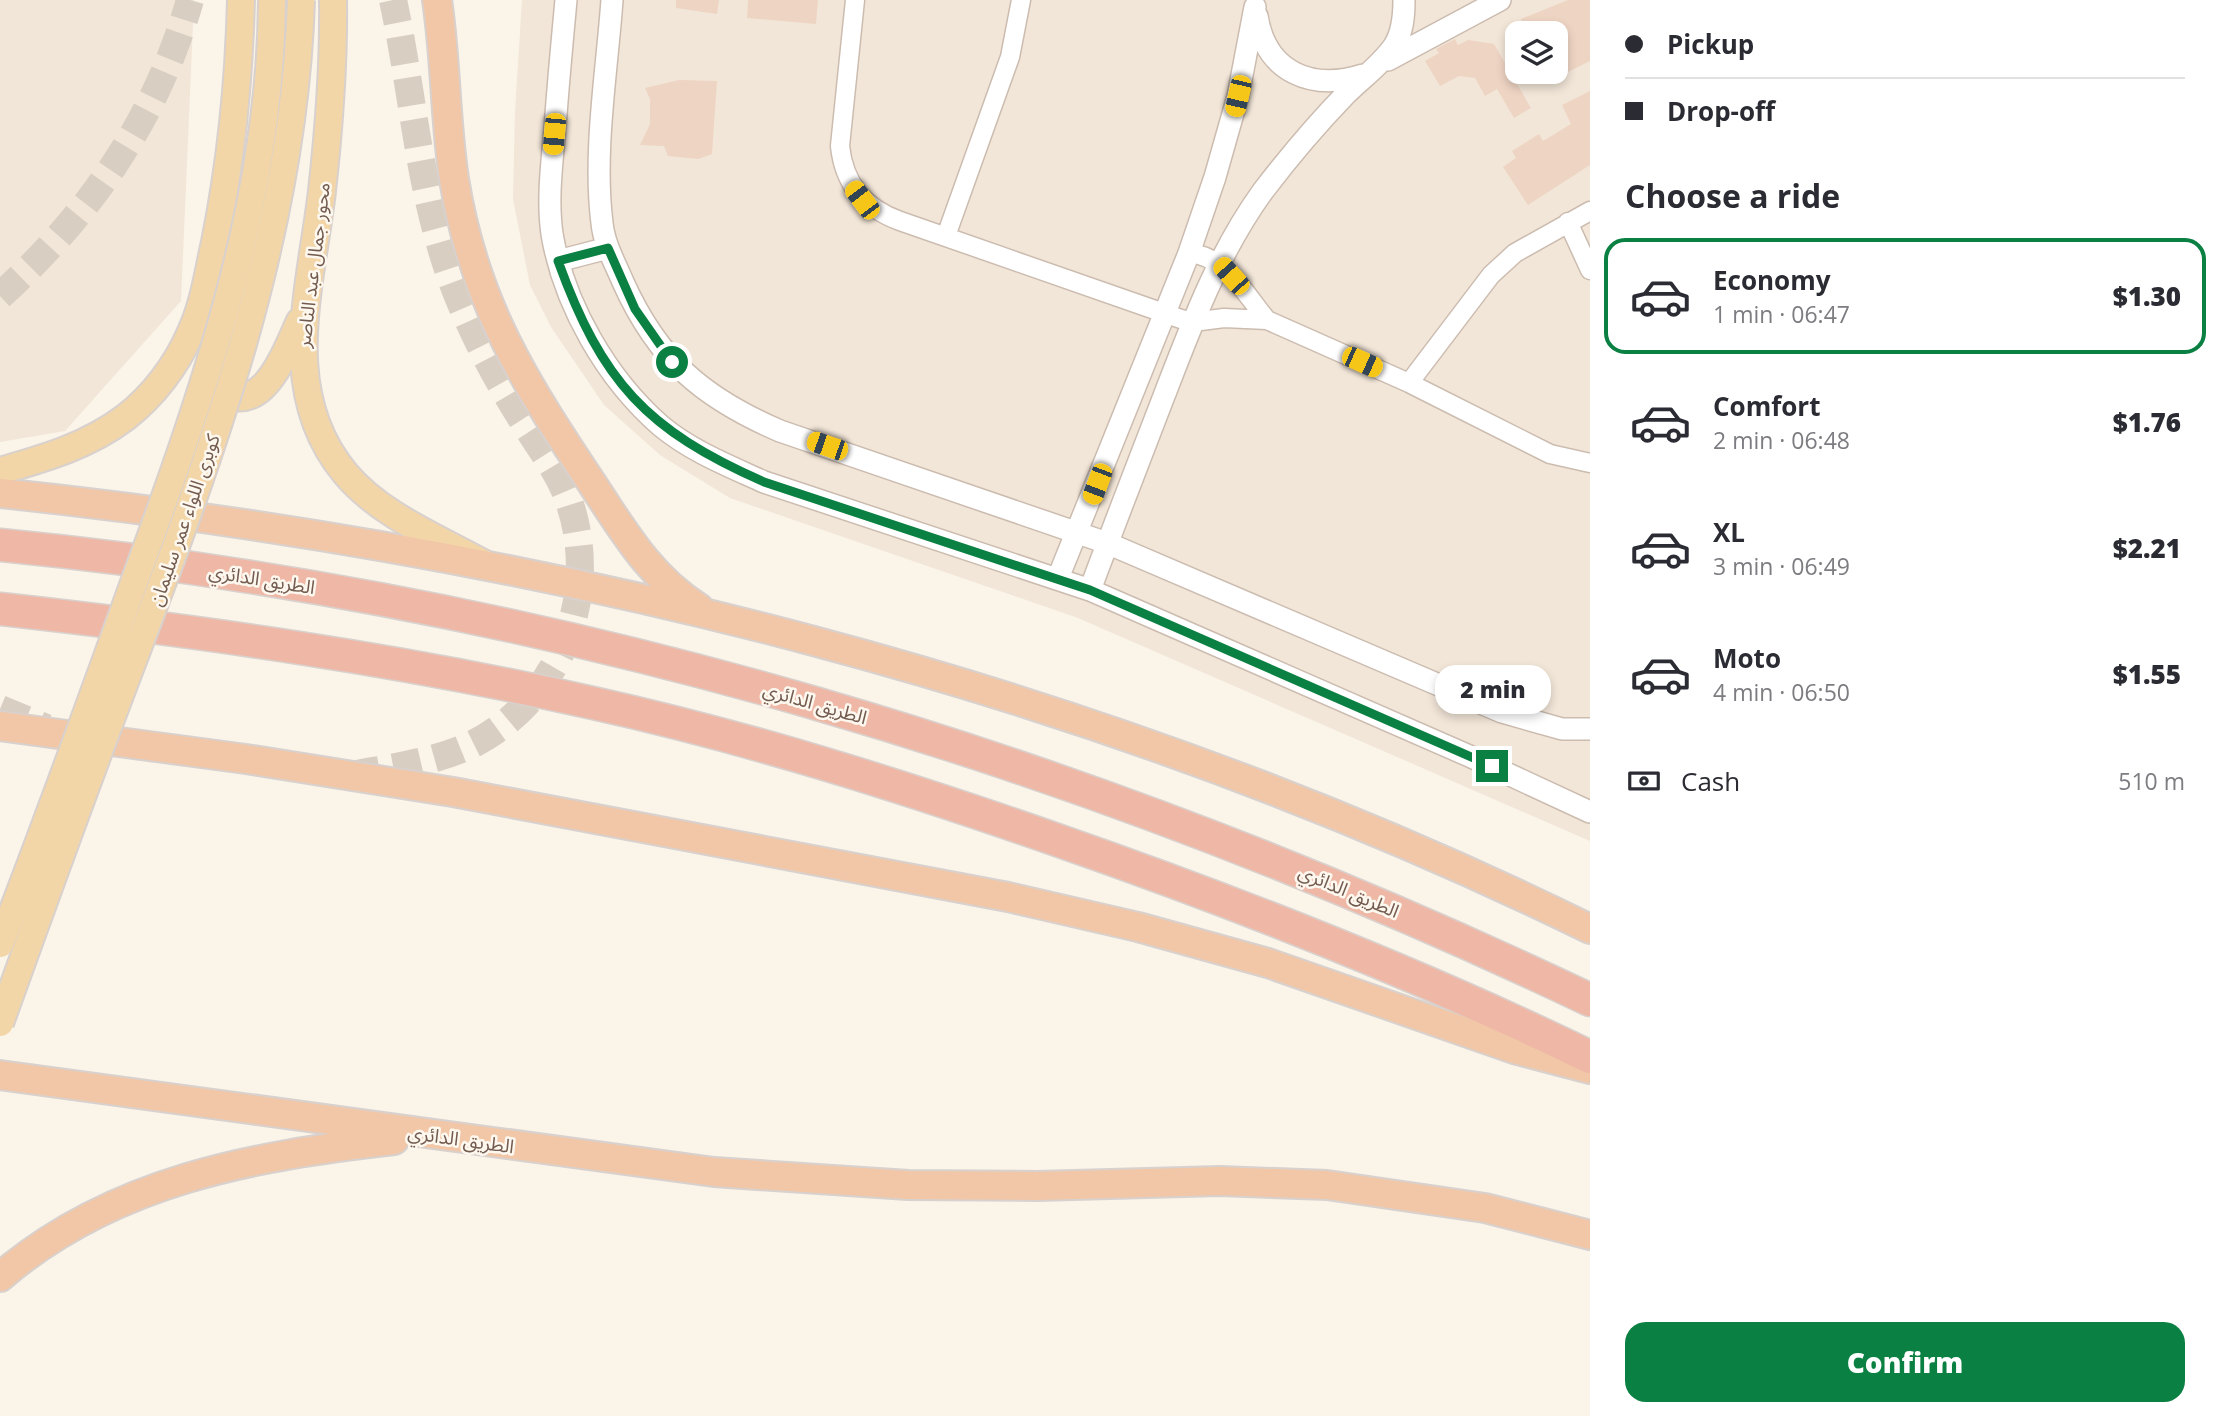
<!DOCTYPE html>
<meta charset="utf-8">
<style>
body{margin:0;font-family:"Open Sans","Noto Sans Arabic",sans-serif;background:#f7f7f7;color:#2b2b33;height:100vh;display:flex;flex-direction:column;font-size:26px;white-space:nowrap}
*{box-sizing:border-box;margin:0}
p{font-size:23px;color:#7c7c81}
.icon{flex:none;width:38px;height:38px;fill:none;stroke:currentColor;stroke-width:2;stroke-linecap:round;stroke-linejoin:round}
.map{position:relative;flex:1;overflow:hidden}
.panel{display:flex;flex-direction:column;background:#fff;width:630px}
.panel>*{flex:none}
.banner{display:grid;align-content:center;height:154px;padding:0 35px;background:#fff}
.buttons{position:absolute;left:1505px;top:21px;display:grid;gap:14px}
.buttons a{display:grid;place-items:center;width:63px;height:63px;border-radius:14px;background:#fff;box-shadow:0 4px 10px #0003;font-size:35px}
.end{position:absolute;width:32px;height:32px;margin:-16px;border:9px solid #0b8043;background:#fff;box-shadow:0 0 0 4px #fff}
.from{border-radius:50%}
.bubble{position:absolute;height:49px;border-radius:21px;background:#fff;box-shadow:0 4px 10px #0003;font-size:23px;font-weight:800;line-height:49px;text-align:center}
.car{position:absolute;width:21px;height:42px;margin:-21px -10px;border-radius:9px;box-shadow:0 0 5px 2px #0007;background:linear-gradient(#f5c518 24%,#345 0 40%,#f5c518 0 76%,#345 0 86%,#f5c518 0)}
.banner b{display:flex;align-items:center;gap:24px;height:66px;font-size:26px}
.banner b+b{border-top:2px solid #e1e1e2}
.banner i{width:18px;height:18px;background:#2b2b33}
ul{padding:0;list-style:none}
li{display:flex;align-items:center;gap:21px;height:116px;margin:0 14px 10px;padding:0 21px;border:4px solid transparent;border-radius:21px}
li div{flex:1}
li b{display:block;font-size:26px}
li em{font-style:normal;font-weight:800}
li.current{border-color:#0b8043}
li>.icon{width:63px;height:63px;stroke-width:1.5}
h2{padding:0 35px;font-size:32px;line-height:84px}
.pay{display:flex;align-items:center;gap:18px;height:77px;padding:0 35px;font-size:26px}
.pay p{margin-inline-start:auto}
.action{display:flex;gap:14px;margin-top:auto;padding:14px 35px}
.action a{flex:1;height:80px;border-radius:21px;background:#0b8043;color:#fff;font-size:28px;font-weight:800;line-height:80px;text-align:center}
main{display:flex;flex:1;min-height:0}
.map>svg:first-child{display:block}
.residential{fill:#f2e6d8;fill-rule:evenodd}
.building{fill:#eed4c3}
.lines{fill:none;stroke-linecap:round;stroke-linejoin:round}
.trunk-tunnel{stroke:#d9cec2;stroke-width:28;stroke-dasharray:28 14;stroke-linecap:butt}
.minor-casing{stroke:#ccbcb0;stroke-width:21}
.tertiary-casing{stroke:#ccbcb0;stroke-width:24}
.primary-casing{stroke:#d8d1ce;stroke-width:30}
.trunk-casing{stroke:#d8d1ce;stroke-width:32}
.motorway-casing{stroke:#d8d1ce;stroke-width:35}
.minor{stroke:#fff;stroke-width:18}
.tertiary{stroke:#fff;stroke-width:21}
.primary{stroke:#f3d6a8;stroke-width:26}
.trunk{stroke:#f1c7a7;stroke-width:28}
.motorway{stroke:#efb8a6;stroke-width:32}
.primary-bridge-casing{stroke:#d8d1ce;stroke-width:30;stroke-linecap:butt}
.primary-bridge{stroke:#f3d6a8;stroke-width:26}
.route{stroke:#0b8043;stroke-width:9}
.labels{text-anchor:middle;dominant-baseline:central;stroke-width:5;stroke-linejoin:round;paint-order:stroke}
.street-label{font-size:19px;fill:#735b4f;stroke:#fdf8ef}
</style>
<main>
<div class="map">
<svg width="1590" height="1416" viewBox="0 0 1590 1416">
<rect width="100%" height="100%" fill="#fbf4e9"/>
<path class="residential" d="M 0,0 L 194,0 L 181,301 L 65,431 L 0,442 Z
M 522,0 L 1590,0 L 1590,841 L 1078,618 L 730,498 L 660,455 L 604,405 L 551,327 L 530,285 L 513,199 L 515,112 ZM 1517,33 L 1556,33 L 1556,72 L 1517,72 Z"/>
<path class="building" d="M 676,0 L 719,0 L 717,14 L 676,8 Z
M 748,0 L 818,0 L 816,24 L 747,18 Z
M 1568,0 L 1590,0 L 1590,61 L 1556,78 L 1556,33 L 1528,33 L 1521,19 Z
M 1455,39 L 1458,45 L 1468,40 L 1494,44 L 1531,108 L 1514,118 L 1497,89 L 1485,96 L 1475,78 L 1459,76 L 1440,86 L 1425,61 L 1439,53 L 1436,49 Z
M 679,80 L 717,81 L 712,154 L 698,159 L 668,156 L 664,146 L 640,145 L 650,124 L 650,99 L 645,88 Z
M 1590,91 L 1590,165 L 1528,205 L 1503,167 L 1516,158 L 1512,151 L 1539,134 L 1543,141 L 1571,124 L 1562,105 Z"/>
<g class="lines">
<path class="trunk-tunnel" d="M 0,296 C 91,213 156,119 190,0
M 0,709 L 46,728
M 352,775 C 393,767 437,762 475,743 C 564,696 603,587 566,493 C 555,467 538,445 523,421 C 497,380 475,338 457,294 C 418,194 415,102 393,0"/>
<g class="minor-casing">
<path id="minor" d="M 855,0 L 840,146 C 844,184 864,208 900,221 L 1181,319 L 1193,322 L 1224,318 L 1267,320 L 1409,383 L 1550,454 L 1590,463
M 1568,222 L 1590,270
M 946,236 L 1010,57 L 1021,0
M 1189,253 C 1226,256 1245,294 1267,320
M 1409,383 L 1491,275 L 1515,253 L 1590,211"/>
</g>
<g class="tertiary-casing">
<path id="tertiary" d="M 566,0 C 562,43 558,85 555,128 C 552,163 547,199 552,234 C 564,305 607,379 661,426 C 691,451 729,466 764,482 L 1090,590 L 1467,755 L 1590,812
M 612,0 C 607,71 593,152 602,223 C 604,244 615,263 623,282 C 658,360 703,398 780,431 L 1107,543 L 1502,712 L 1562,729 L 1590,729
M 1257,16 C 1266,73 1312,91 1363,75
M 1388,60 L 1500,0
M 558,261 L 608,248
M 1058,578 L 1189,253 L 1215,177 L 1238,96 L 1255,7
M 1090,590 C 1114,525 1139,461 1164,396 C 1191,326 1218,253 1263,191 C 1289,157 1316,125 1346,94 C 1362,78 1381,65 1394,46 C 1403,32 1404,15 1404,0"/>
</g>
<g class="primary-casing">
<path id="primary" d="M 333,0 C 334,64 329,128 322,191 C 311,287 277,391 345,473 C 380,515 436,537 483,563
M 209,384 C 260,427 283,357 300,321
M 0,471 C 45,458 88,446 126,417 C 153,396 176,366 190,334 C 204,305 208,273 215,242 C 231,162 239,81 241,0"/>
</g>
<g class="trunk-casing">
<path id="trunk" d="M 437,0 C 446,59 445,120 454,179 C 474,304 525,383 593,485 C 624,532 650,577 699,608
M 0,493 C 548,551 1094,685 1590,929
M 0,726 L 246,759 L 453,792 L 1008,897 L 1138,927 L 1268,963 L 1514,1049 L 1590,1069
M 0,1075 L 714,1172 L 908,1185 L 1037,1186 L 1220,1181 L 1327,1185 L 1485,1208 L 1590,1235
M 0,1277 C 112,1181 252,1156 394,1140"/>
</g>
<g class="motorway-casing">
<path id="motorway" d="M 0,545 C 554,599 1089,761 1590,1000
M 0,609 C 199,631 398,659 593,703 C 751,738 905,787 1057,840 C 1238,903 1417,973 1590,1057"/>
</g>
<use href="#minor" class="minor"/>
<use href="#tertiary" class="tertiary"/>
<use href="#primary" class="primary"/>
<use href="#trunk" class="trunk"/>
<use href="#motorway" class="motorway"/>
<g class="primary-bridge-casing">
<path id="primary-bridge" d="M 0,944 C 46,826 89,707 132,588 C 202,397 271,206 272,0
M 0,1023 C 42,906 84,790 128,674 C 211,456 294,236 301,0"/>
</g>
<use href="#primary-bridge" class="primary-bridge"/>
</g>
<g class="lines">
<path class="route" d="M 672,362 L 635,309 L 608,248 L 558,261 C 602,382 646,430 764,482 L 1090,590 L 1492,766"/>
</g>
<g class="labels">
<g class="street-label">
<text transform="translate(313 265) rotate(-83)">محور جمال عبد الناصر</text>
<text transform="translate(184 520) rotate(-71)">كوبرى اللواء عمر سليمان</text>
<text transform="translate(262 579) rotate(9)">الطريق الدائري</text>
<text transform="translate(815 703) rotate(16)">الطريق الدائري</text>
<text transform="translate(1349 891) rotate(23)">الطريق الدائري</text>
<text transform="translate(461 1139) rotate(8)">الطريق الدائري</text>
</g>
</g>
</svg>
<div class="buttons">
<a><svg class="icon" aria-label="layers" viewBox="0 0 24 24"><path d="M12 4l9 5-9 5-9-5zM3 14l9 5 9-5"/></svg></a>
</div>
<i class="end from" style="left:672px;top:362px"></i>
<i class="end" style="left:1492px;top:766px"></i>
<div class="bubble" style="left:1435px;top:665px;width:116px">2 min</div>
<i class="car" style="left:1238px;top:96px;rotate:193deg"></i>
<i class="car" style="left:554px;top:134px;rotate:185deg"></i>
<i class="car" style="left:862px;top:200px;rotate:323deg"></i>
<i class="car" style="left:1231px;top:276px;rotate:318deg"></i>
<i class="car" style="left:1362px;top:362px;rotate:114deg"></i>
<i class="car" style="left:827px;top:446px;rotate:289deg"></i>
<i class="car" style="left:1097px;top:484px;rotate:201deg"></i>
</div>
<section class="panel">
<div class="banner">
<b><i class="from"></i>Pickup</b>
<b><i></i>Drop-off</b>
</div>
<h2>Choose a ride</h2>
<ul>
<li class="current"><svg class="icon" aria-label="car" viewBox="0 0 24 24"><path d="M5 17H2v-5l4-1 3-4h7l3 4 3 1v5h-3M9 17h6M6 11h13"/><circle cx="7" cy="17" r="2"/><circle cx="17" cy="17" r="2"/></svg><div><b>Economy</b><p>1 min · 06:47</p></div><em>$1.30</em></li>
<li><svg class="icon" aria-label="car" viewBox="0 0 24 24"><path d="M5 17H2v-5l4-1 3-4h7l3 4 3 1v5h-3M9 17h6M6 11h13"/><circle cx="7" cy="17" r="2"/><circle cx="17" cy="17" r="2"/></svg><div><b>Comfort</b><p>2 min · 06:48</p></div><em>$1.76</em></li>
<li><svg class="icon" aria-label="car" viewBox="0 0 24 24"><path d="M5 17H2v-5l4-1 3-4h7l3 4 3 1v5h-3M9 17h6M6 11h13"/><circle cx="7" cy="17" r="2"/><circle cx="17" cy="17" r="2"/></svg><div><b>XL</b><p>3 min · 06:49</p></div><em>$2.21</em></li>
<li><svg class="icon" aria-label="car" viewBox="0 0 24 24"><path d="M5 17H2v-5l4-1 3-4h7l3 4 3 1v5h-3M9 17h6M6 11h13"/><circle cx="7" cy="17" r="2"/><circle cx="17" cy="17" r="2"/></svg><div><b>Moto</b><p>4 min · 06:50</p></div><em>$1.55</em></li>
</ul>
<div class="pay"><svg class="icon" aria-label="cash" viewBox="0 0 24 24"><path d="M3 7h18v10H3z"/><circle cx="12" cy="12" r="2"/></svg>Cash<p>510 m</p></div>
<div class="action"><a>Confirm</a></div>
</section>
</main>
